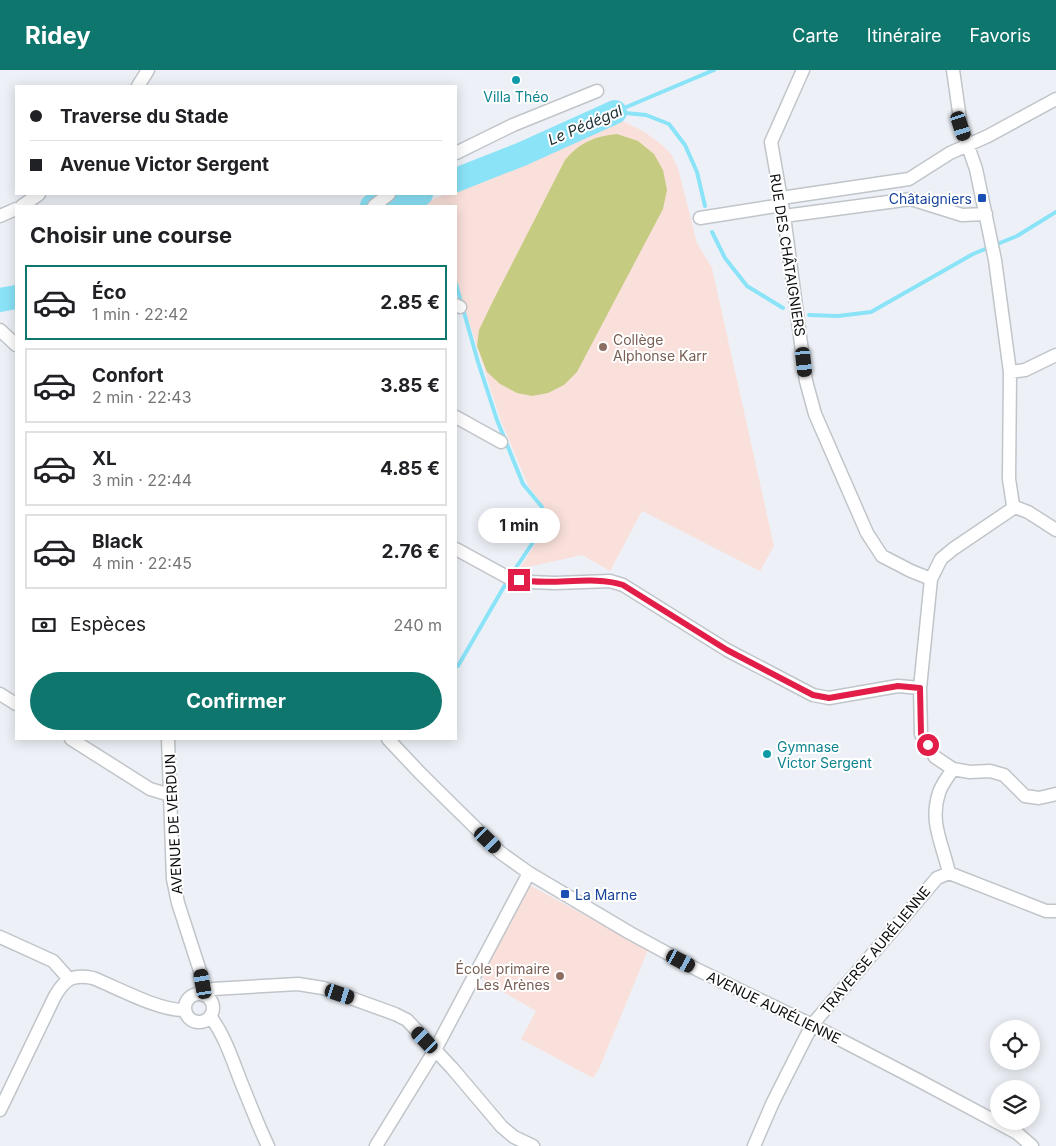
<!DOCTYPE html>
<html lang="fr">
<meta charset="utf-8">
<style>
body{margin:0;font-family:Inter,sans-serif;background:#f2f2f2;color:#202124;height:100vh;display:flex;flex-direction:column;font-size:19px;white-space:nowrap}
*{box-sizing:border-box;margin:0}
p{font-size:16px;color:#757577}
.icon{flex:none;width:28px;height:28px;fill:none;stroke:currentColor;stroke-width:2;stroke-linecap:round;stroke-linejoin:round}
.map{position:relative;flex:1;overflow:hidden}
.panel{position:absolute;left:15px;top:135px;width:442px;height:535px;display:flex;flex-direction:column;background:#fff;border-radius:0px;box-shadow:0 2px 12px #0003}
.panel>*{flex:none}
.top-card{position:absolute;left:15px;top:15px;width:442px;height:110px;border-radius:0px;box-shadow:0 2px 12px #0003;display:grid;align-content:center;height:110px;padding:0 15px;background:#fff}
.tools{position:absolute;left:990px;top:950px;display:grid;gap:10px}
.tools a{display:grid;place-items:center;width:50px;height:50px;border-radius:50%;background:#fff;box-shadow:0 2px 12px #0003;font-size:25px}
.end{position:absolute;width:22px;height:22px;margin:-11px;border:6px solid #e11d48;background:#fff;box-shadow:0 0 0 2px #fff}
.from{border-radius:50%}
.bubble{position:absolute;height:35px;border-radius:18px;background:#fff;box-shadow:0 2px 12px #0003;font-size:16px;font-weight:700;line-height:35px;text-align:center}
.car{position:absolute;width:15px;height:30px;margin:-15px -8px;border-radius:6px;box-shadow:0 0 4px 1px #0007;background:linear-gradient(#222 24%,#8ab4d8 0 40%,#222 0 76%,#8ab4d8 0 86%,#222 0)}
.top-card b{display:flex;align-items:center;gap:18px;height:48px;font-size:19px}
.top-card b+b{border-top:1px solid #e0e0e0}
.top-card i{width:12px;height:12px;background:#202124}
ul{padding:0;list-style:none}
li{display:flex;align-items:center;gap:15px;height:75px;margin:0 10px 8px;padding:0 5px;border:2px solid #e0e0e0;border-radius:0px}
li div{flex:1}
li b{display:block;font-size:19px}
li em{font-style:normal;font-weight:700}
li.on{border-color:#0f766e}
li>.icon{width:45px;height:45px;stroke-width:1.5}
h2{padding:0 15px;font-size:22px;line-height:60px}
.pay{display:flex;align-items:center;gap:12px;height:55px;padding:0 15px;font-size:19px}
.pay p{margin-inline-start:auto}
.primary-button{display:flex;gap:10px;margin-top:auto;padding:10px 15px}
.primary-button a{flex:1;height:58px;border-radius:30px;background:#0f766e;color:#fff;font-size:20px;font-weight:700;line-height:58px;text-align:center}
header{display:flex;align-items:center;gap:30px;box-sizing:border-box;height:70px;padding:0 25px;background:#0f766e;color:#fff}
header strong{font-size:24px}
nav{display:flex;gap:28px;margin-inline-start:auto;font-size:18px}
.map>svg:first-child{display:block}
.education{fill:#fae0da}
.green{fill:#c5cb81}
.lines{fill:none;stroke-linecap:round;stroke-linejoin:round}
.stream{stroke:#8be3f8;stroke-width:4}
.river{stroke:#8be3f8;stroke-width:24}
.street-casing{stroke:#c0c5ca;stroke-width:15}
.street{stroke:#fff;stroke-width:12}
.route{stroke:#e11d48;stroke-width:6}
.culture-dot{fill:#0f9aa8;stroke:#fff;stroke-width:2}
.transit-dot{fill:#1a4fb4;stroke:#fff;stroke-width:2}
.education-dot{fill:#8d6e63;stroke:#fff;stroke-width:2}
.labels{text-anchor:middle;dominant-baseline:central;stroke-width:4;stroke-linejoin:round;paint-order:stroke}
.culture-label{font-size:14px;fill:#0d838f;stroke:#fff}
.transit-label{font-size:14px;fill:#164399;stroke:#fff;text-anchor:end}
.street-label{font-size:14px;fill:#0a0c0d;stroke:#fff}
.education-label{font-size:14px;fill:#785e54;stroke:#fff;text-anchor:start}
.water-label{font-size:15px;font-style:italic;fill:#1b3035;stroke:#fff}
</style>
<header>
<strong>Ridey</strong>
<nav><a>Carte</a><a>Itinéraire</a><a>Favoris</a></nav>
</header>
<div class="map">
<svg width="1056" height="1076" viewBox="0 0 1056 1076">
<rect width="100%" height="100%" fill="#edf1f7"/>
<path class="education" d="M 621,50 L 645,62 L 662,75 L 671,84 L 678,98 L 697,173 L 712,198 L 774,476 L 760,501 L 642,441 L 610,501 L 582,485 L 519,499 L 547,456 L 547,445 L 542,434 L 529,417 L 501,351 L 466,243 L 456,209 L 456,136 L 417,136 L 446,124 L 456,124 L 456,120 Z
M 528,814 L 648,880 L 599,999 L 593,1008 L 521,969 L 536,941 L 484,911 L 482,901 Z"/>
<path class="green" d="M 617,64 L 638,71 L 654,84 L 663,100 L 667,120 L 663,139 L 577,302 L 564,315 L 548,323 L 532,326 L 517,323 L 500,314 L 487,302 L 477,276 L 479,260 L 493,231 L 565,90 C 579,73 595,66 617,64 Z"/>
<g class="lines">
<path class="stream" d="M 617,41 L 714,0
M 615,42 L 646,45 L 669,54 L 685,75 L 697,102 L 705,136
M 398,131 L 399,136
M 712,162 L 725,188 L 747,216 L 783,238
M 456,214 L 478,292 L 497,350 L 523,414 L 542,437 L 546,453 L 509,508 L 458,596
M 809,245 L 838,246 L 871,242 L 973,184 L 1017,166 L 1056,142"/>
<path class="river" d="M 456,110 L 522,84 L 615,42
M 372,136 L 421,124
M 0,230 L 16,227"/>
<g class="street-casing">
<path id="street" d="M 803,0 L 771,72 L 784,146 L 806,311 L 815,344 L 867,463 L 882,486 L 911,501 L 931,509
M 953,0 L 961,56 L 976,99 L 995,190 L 1010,302 L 1009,409 L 1013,435 L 1015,437
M 138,16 L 148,0
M 456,83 L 513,55 L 597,21
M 781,128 L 909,109 L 950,83 L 988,66 L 1056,29
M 22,136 L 39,124
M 374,136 L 389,124
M 0,146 L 16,139
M 784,146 L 911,129 L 962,145 L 986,144
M 700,148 L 782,135
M 456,235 L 460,237
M 0,260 L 16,275
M 1010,302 L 1025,300 L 1056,285
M 456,347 L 501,372
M 1015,437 L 953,479 L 941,489 L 931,509 L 920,618 L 921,664 L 935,687 L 953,699 L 970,702 L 990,701 L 1004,705 L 1025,726 L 1039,728 L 1056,724
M 1015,437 L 1028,442 L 1056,460
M 456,479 L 509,508 L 529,512 L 555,513 L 610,511 L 623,515 L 727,580 L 813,625 L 829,628 L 898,616 L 920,618
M 0,624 L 16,634
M 71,669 L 150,719 L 170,725
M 168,669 L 173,809 L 178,833 L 201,904 L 203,925
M 388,669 L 420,703 L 501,783 L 529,803 L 630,863 L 698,900 L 812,955 L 918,1010 L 1017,1063 L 1032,1076
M 949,803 L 1046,841 L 1056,841
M 0,867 L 53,891 L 69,909
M185 938a14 14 0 1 1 28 0a14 14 0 1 1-28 0Z
M 203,925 L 213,919 L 298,914 L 323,918 L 395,944 L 407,950 L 452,998 L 502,1057 L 514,1067 L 533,1076
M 210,946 C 225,966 232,989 241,1012 C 250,1034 258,1055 268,1076
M 0,1040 L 55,926 C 65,909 72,904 93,908 C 118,918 159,941 185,940
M 376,1076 L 435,980 L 529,803
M 754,1076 L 773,1032 L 812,955 L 937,808 L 949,803 C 943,775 929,752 939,723 C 941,715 948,707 953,699"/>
</g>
<use href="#street" class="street"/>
</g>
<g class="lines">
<path class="route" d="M 519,510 C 553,516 593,505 623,515 L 727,580 L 813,625 L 829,628 L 898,616 L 920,618 L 921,664 L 928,675"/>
</g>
<g class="culture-dot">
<circle cx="516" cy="10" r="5"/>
<circle cx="767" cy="684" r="5"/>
</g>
<g class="transit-dot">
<rect x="977" y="123" width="10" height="10" rx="2.5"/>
<rect x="560" y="819" width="10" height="10" rx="2.5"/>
</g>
<g class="education-dot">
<circle cx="603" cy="277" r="5"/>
<circle cx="560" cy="906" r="5"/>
</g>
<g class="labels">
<g class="culture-label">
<text x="516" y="26">Villa Théo</text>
<text x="777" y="676" text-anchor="start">Gymnase<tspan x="777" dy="16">Victor Sergent</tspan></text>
</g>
<g class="transit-label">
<text x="972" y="128">Châtaigniers</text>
<text x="575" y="824" text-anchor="start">La Marne</text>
</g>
<g class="street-label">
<text transform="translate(788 185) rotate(81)">RUE DES CHÂTAIGNIERS</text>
<text transform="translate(173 754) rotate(-93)">AVENUE DE VERDUN</text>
<text transform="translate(875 880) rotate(-50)">TRAVERSE AURÉLIENNE</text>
<text transform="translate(774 937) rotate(26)">AVENUE AURÉLIENNE</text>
</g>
<g class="education-label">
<text x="613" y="269">Collège<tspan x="613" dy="16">Alphonse Karr</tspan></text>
<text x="550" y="898" text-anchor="end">École primaire<tspan x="550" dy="16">Les Arènes</tspan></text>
</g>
<g class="water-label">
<text transform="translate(585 55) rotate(-23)">Le Pédégal</text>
</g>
</g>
</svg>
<div class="tools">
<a><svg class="icon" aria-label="locate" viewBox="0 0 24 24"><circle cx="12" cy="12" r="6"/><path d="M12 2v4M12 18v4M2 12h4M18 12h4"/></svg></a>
<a><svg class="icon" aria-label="layers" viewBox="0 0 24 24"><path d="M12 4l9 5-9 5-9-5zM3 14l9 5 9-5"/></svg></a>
</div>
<i class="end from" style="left:928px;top:675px"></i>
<i class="end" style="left:519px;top:510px"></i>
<div class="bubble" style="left:478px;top:438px;width:82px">1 min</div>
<i class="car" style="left:961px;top:56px;rotate:162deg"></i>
<i class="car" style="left:804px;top:292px;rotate:174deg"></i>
<i class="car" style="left:488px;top:770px;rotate:134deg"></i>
<i class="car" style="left:681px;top:891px;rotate:118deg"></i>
<i class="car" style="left:203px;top:914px;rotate:350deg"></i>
<i class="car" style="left:340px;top:924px;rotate:108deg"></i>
<i class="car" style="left:425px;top:970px;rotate:316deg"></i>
<div class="top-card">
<b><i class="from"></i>Traverse du Stade</b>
<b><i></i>Avenue Victor Sergent</b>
</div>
<section class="panel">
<h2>Choisir une course</h2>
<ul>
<li class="on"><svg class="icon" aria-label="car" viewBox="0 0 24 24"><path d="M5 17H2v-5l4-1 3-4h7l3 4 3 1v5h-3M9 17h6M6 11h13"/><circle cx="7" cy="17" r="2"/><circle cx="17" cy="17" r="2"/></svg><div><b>Éco</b><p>1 min · 22:42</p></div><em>2.85 €</em></li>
<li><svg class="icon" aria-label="car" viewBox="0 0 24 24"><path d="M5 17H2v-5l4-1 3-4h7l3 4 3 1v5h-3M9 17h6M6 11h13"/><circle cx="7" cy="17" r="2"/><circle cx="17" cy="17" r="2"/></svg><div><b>Confort</b><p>2 min · 22:43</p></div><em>3.85 €</em></li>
<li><svg class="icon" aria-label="car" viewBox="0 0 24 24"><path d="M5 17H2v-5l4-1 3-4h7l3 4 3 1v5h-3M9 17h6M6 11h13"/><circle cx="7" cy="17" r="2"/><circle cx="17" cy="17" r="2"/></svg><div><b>XL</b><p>3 min · 22:44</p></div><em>4.85 €</em></li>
<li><svg class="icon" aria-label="car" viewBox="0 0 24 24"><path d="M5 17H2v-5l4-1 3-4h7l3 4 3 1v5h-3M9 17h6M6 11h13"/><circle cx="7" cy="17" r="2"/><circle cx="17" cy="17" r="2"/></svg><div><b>Black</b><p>4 min · 22:45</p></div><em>2.76 €</em></li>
</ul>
<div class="pay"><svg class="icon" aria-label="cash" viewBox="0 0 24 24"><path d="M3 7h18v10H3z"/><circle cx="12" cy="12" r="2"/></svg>Espèces<p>240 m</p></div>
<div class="primary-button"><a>Confirmer</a></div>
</section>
</div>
